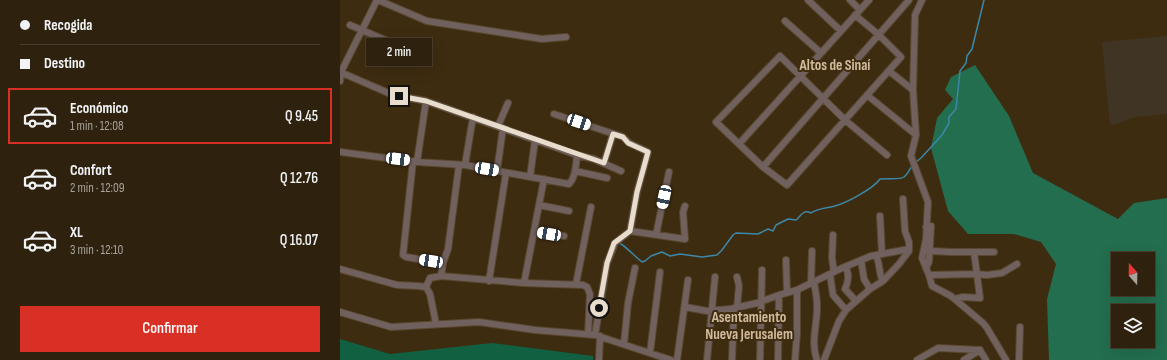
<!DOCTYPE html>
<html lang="es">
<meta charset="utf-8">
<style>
body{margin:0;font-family:"Sofia Sans Condensed",sans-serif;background:#362916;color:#f1f3f6;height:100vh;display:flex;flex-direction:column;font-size:15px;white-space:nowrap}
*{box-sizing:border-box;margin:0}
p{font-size:13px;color:#a7a39d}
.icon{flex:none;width:22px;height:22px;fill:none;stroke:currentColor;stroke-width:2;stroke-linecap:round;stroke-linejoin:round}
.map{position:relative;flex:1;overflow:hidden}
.panel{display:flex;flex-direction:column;background:#2e210d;width:340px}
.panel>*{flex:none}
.banner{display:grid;align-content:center;height:88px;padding:0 20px;background:#2e210d}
.needle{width:26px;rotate:340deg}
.fabs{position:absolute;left:771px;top:252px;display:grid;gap:8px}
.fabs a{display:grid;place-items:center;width:44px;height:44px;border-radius:0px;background:#2e210d;box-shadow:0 4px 16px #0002,0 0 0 1px #493e2e;font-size:20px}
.end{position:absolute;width:18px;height:18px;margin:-9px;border:5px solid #e8dccd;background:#111;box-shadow:0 0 0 2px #111}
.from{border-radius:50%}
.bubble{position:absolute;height:28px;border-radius:0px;background:#2e210d;box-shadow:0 4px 16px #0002,0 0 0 1px #493e2e;font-size:13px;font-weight:600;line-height:28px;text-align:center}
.car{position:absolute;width:12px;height:24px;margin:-12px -6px;border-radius:5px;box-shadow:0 0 3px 1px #0007;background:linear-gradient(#fff 24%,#345 0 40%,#fff 0 76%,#345 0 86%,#fff 0)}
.banner b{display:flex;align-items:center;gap:14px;height:38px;font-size:15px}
.banner b+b{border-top:1px solid #493e2e}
.banner i{width:10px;height:10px;background:#f1f3f6}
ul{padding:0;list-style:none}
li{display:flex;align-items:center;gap:12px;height:56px;margin:0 8px 6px;padding:0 12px;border:2px solid transparent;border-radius:0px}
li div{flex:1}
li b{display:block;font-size:15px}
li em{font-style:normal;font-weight:600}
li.current{border-color:#d93025}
li>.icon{width:36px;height:36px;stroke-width:1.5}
.primary-button{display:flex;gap:8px;margin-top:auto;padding:8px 20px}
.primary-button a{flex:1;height:46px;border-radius:0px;background:#d93025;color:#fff;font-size:16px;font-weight:600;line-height:46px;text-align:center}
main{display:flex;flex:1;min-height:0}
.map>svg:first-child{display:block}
.industrial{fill:#403525}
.green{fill:#106041}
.forest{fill:#236e4e;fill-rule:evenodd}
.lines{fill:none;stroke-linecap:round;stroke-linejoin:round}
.stream{stroke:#3b88a9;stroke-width:1.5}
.minor-casing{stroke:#59482f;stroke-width:8}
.minor{stroke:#71615e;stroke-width:6}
.route{stroke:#e8dccd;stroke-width:5}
.labels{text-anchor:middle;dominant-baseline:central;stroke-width:4;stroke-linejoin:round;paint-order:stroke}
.neighbourhood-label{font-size:15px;font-weight:bold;fill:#d2bb9d;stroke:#3e2c11}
</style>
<main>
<section class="panel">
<div class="banner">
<b><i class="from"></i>Recogida</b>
<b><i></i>Destino</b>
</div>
<ul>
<li class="current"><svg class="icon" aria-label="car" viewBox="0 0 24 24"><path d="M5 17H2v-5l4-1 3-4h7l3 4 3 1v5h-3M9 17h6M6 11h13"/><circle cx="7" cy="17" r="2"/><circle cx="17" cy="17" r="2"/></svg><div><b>Económico</b><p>1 min · 12:08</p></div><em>Q 9.45</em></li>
<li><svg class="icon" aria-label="car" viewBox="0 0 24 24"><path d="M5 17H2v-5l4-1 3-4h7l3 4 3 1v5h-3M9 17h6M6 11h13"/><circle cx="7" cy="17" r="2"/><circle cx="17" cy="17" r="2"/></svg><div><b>Confort</b><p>2 min · 12:09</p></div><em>Q 12.76</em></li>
<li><svg class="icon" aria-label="car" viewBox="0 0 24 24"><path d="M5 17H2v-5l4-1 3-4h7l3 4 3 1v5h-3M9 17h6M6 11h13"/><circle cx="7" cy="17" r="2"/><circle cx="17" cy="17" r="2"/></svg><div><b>XL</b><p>3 min · 12:10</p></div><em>Q 16.07</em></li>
</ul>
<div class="primary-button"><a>Confirmar</a></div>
</section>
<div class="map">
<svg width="827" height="360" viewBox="0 0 827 360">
<rect width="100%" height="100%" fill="#3e2c11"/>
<path class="industrial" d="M 827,36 L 827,114 L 795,117 L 776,124 L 770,125 L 762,42 Z"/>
<path class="green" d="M 0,339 L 50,354 L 152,343 L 253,356 L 253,360 L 0,360 Z"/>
<path class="forest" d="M 635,65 L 669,116 L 693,173 L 778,219 L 794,203 L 827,198 L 827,360 L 709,360 L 707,299 L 716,264 L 701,242 L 674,234 L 628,234 L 608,211 L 591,148 L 597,118 L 613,99 L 605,90 L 611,77 ZM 778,259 L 808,259 L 808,289 L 778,289 ZM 778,311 L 808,311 L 808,341 L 778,341 Z"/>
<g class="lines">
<path class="stream" d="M 575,163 L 581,158 L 602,135 L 609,123 L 609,117 L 616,109 L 620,71 L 626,63 L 627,56 L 632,49 L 644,0
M 278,242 C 287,247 294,256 302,262 L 305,261 L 311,256 L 322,252 L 330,256 L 340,254 L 362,257 L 377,255 L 382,250 L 393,235 L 396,233 L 418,234 L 428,229 L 433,231 L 436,225 L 448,219 L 456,220 C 461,216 463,209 471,213 C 478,208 487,208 495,206 C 506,203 533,189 540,179 C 546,178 560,180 564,177 C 567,175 570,169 572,166"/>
<g class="minor-casing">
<path id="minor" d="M 38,0 L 87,21 L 183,36 L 202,39 L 226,37
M 468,0 L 501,31
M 510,0 L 520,10
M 582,0 L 575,15 L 573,90 L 576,135 L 571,156 L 588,202 L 586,239 L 582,258 L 589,275 L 592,286 L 611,296 L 643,323 L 647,328 L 666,360
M 515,15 L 539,35 L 561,57 L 447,185 L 423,167 L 376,122 L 440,56 L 505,120 L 547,155
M 445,21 L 481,53
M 10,25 L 64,48
M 549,71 L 573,90
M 0,72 L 53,95 L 86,101 L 237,155 L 254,159 L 281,171
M 0,81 L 1,72 L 37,0
M 527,95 L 576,135
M 214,114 L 283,137 L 289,143 L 308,152 L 297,192 L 290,231
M 158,126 L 168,103
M 399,144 L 529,0
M 0,152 L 77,162 L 125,165 L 229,184 C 236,177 236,164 237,155
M 73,161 L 63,255 L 66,257 L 103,263
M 77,162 L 86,101
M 264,163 L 273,134
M 125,165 L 133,117
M 423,167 L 569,0
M 157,171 L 163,128
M 235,171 L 267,178
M 190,177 L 195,140
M 199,205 L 229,211
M 540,216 L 542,254
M 194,231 L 224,236
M 316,235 L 329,172
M 493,235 L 492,258 L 494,272
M 590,251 L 612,252 L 654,252
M 536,255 C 541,266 538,272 543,281
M 446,260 L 447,293
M 521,260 L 524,279 L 530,289
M 505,267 C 510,273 508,283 505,289 L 516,301
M 586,268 L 589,262 L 591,226 L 586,227
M 0,269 L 57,285 L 78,286 L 86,287 L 90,294 L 96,324
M 490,274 L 493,295 L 506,310
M 589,275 L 637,274 L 647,275 L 662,273 L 677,264
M 101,276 L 103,263 L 108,249 L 119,165
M 397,277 L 399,286 L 397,308
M 149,281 L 166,173
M 474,282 C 475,289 477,297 477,304 C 478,323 470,342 477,360
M 184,283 L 204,179
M 236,284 L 251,207
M 471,284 L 472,251
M 86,287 L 90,278 L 101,276 L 184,283 L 243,285 L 247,287 L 250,294 L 248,334
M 615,299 L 623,297 L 640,298 L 634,252
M 345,307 L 367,311 L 390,309 L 417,303 L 439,295 L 457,290 L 502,268 L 531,256 L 564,250 L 569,251
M 0,312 L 51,327 L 139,322 L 195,330 L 255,335 L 331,360
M 255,335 L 267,263 L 275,243 L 290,231 L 345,239 L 343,212 L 345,206
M 284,344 L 288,303 L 295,268
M 640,350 L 646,360
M 310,353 L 320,272
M 259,360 L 260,336
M 337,360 L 348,280
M 367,360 L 375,277
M 392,360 L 394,308
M 420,360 L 422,270
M 438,360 L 439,295
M 455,360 L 457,333 L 457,290
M 484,360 L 499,321 L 506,310 L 530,289 L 543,281 L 559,264 L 569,251 L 569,242 L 565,231 L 563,199
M 577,360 L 598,348 L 640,350
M 624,360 L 640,350
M 679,360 L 680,327"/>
</g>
<use href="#minor" class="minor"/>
</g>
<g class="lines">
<path class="route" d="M 59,96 L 86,101 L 264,163 L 273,134 L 283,137 L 288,143 L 308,152 L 297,192 L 290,231 L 274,243 L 267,263 L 259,308"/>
</g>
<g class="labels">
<g class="neighbourhood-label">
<text x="495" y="65">Altos de Sinaí</text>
<text x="409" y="317">Asentamiento<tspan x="409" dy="17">Nueva Jerusalem</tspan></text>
</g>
</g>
</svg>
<div class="fabs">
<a><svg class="needle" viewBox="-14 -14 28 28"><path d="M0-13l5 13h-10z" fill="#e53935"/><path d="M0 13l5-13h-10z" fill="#a7a39d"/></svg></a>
<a><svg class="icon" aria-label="layers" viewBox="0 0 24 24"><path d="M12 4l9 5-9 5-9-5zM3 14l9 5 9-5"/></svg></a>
</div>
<i class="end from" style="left:259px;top:308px"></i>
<i class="end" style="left:59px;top:96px"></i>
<div class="bubble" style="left:26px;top:38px;width:66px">2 min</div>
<i class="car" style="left:239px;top:122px;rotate:109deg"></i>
<i class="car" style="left:58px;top:159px;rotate:97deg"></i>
<i class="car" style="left:147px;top:169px;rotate:100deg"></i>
<i class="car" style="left:324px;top:197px;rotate:192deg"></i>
<i class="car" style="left:209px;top:234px;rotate:280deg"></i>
<i class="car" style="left:91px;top:261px;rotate:279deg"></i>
</div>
</main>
